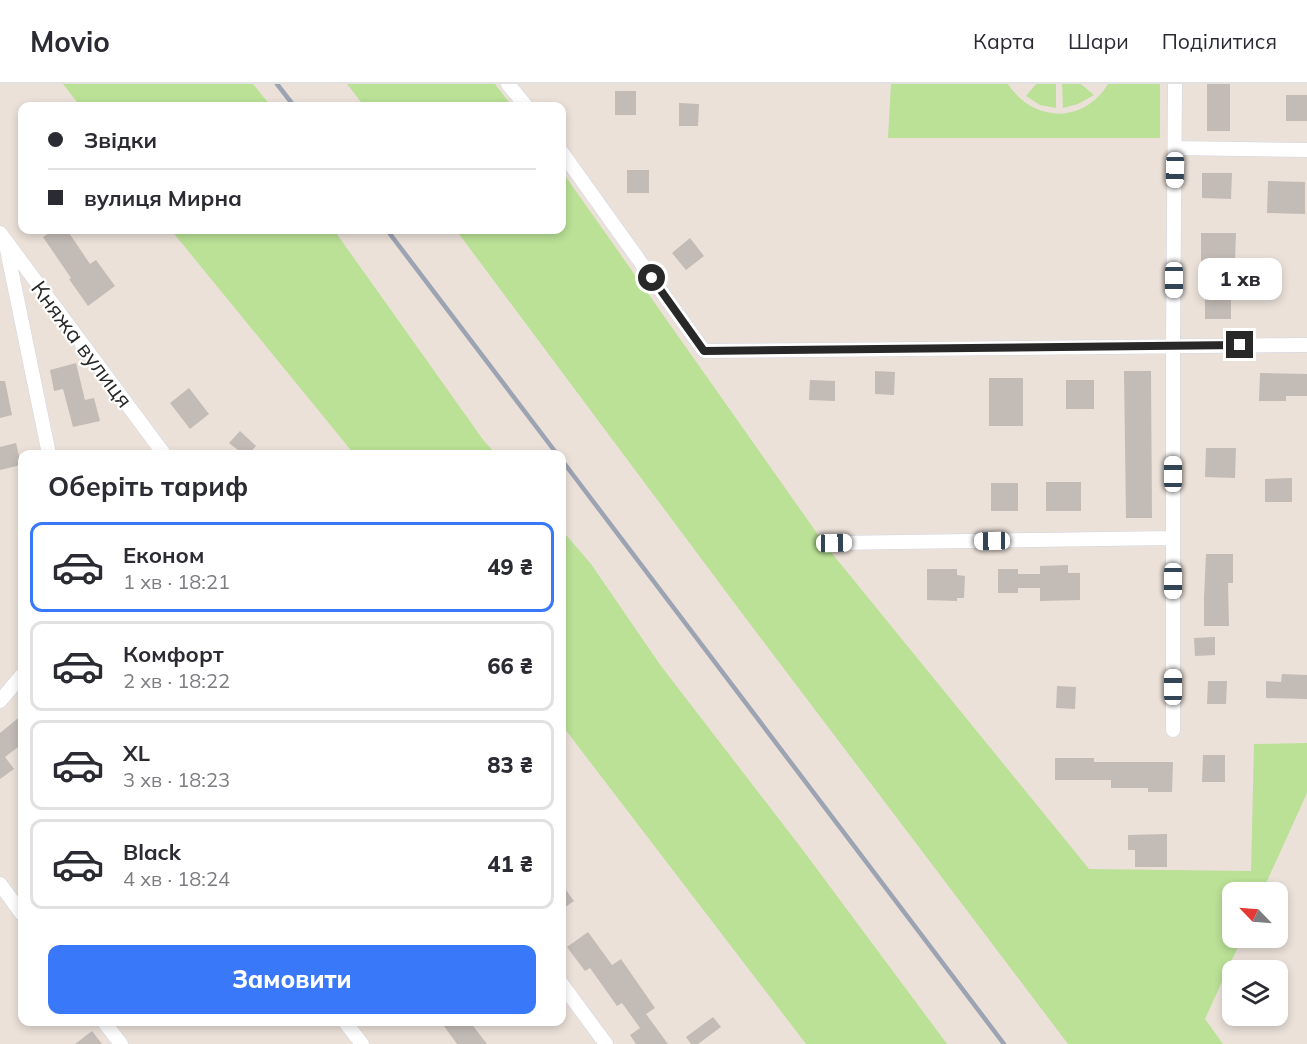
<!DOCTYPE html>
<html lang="uk">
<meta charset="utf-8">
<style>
body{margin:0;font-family:Mulish,sans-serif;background:#f2f2f3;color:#2b2b33;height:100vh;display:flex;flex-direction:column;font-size:22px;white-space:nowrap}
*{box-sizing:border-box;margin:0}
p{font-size:20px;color:#7c7c81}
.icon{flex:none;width:33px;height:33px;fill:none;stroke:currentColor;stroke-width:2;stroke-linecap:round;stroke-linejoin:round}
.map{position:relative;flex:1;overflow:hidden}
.side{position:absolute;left:18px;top:366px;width:548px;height:576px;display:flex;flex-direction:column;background:#fff;border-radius:12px;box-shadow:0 3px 9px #0003}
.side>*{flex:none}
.hud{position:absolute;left:18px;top:18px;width:548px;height:132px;border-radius:12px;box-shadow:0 3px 9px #0003;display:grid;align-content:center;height:132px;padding:0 30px;background:#fff}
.needle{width:39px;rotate:295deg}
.controls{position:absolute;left:1222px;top:798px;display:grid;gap:12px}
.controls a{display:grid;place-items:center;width:66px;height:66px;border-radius:12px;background:#fff;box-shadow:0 3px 9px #0003;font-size:30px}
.end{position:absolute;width:27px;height:27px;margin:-14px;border:8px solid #282828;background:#fff;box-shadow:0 0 0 3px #fff}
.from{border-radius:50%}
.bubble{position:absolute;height:42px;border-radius:12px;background:#fff;box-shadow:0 3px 9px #0003;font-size:20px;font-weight:800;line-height:42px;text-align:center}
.car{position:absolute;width:18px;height:36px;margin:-18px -9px;border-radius:8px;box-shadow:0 0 4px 2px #0007;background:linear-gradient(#fff 24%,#345 0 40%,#fff 0 76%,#345 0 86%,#fff 0)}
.hud b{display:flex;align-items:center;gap:21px;height:57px;font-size:22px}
.hud b+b{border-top:2px solid #e1e1e2}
.hud i{width:15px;height:15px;background:#2b2b33}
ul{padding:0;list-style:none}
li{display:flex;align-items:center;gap:18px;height:90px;margin:0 12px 9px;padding:0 18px;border:3px solid #e1e1e2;border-radius:12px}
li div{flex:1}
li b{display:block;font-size:22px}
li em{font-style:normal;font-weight:800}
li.selected{border-color:#3978f8}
li>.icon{width:54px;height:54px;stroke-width:1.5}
h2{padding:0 30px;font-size:27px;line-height:72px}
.primary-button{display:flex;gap:12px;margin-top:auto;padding:12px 30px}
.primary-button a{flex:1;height:69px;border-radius:12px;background:#3978f8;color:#fff;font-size:24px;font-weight:800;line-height:69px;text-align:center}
header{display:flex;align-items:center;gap:36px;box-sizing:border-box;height:84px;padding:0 30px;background:#fff;border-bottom:2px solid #e1e1e2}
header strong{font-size:28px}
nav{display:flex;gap:33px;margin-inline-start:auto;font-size:21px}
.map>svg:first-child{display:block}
.green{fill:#bae196}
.building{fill:#c3bbb6}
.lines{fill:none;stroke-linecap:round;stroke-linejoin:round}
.minor-casing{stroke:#cfd5e1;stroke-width:15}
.minor{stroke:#fff;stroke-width:14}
.rail{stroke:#9ca3b2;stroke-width:4.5}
.route{stroke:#282828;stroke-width:8}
.labels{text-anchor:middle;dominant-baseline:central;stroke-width:4.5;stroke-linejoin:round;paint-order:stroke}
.street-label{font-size:22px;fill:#282828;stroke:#fff}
</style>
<header>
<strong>Movio</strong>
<nav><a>Карта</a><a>Шари</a><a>Поділитися</a></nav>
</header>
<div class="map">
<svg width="1307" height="960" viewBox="0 0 1307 960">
<rect width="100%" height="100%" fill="#ebe1d9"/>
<path class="green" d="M 63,0 L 253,0 L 271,22 L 80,22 Z
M 347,0 L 495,0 L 512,22 L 364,22 Z
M 891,0 L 1008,0 C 1033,39 1084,40 1108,0 L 1160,0 L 1160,54 L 888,54 Z
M 1036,0 L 1056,0 L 1056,24 L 1040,21 L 1026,12 Z
M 1062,0 L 1081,0 L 1094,11 L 1078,20 L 1063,24 Z
M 561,86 L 826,462 L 1089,785 L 1251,787 L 1254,660 L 1307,659 L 1307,709 L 1262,808 L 1233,808 L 1233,854 L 1242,854 L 1205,935 L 1223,960 L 1068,960 L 741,528 L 456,146 L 561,146 Z
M 171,146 L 334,146 L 484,357 L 496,370 L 354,370 Z
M 561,445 L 591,480 L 661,582 L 802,765 L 947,960 L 806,960 L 561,640 Z"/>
<path class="building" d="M 1207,0 L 1230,0 L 1230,47 L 1207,47 Z
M 615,7 L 636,7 L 636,31 L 615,31 Z
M 1286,11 L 1307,11 L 1307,37 L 1286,37 Z
M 679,19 L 699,20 L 698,42 L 679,42 Z
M 627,86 L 649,86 L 649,109 L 627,109 Z
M 1202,89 L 1232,89 L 1231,115 L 1202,114 Z
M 1268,97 L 1305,98 L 1305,130 L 1267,129 Z
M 54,146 L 67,146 L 90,180 L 96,176 L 115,202 L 88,222 L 69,195 L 71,194 L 43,153 Z
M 1201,149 L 1236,149 L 1235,178 L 1201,178 Z
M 690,154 L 704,172 L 686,186 L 672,169 Z
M 1231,205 L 1231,235 L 1205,235 L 1205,206 Z
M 76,279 L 85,316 L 94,314 L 100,337 L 73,343 L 63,305 L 54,307 L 50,286 Z
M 875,287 L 895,288 L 894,311 L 875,310 Z
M 1124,287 L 1151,287 L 1152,434 L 1126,434 Z
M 1260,289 L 1307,290 L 1307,312 L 1286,312 L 1286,317 L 1259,317 Z
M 989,294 L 1023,294 L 1023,342 L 989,342 Z
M 810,296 L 835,297 L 835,317 L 809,316 Z
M 1066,296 L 1094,296 L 1094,325 L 1066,325 Z
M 0,297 L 5,297 L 12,331 L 0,334 Z
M 189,304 L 209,330 L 190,345 L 170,319 Z
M 240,347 L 256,362 L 249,370 L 243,370 L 229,359 Z
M 16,359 L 21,381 L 0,386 L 0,363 Z
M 1206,364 L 1236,364 L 1235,394 L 1205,393 Z
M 1292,394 L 1292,418 L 1265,418 L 1265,395 Z
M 1046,398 L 1081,398 L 1081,427 L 1046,427 Z
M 991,399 L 1018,399 L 1018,427 L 991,427 Z
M 1206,470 L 1233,470 L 1233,499 L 1228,499 L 1229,542 L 1204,542 L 1204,514 Z
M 1068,481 L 1068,489 L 1080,489 L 1080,516 L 1040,517 L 1040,504 L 1018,504 L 1018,509 L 998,509 L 998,485 L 1018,485 L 1018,490 L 1040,490 L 1040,482 Z
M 927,485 L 957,485 L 957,491 L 965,492 L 964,514 L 957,514 L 957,517 L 927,516 Z
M 1215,553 L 1215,571 L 1195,572 L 1194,554 Z
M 1282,590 L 1307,591 L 1307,615 L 1266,614 L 1266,597 L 1281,598 Z
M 1208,597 L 1227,597 L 1226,620 L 1207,620 Z
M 1057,602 L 1076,603 L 1075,625 L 1056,624 Z
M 22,631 L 22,660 L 5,673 L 14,685 L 0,695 L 0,649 Z
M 1203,671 L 1225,671 L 1225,698 L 1202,698 Z
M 1055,674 L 1094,674 L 1094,678 L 1173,678 L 1172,708 L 1148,708 L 1148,704 L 1111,704 L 1111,696 L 1055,696 Z
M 1167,750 L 1167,783 L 1135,783 L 1135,766 L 1128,766 L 1128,751 Z
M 561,799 L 574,817 L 561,826 Z
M 588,848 L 612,881 L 621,875 L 655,924 L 646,930 L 668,960 L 636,960 L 630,951 L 640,944 L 622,919 L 617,922 L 590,884 L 585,887 L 567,863 Z
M 713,933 L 721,943 L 698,960 L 691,960 L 686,953 Z
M 441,938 L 470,938 L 487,960 L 457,960 Z
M 92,947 L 102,960 L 75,960 Z"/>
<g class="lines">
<g class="minor-casing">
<path id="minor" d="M 508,0 L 526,22
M 1175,64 L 1307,66
M 561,67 L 704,267 L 1307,261
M 0,149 L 164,370
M 6,161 L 49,370
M 834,459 L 1173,454
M 0,617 L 22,591
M 1173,646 L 1173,262 L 1175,0
M 0,800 L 22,830
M 561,899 L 606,960
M 104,938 L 121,960
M 345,938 L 362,960"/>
</g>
<use href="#minor" class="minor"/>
<path class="rail" d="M 277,0 L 294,22
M 387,146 L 557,370
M 561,375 L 1004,960"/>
</g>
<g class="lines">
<path class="route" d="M 652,194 L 704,267 L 1240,261"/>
</g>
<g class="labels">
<g class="street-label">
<text transform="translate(82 260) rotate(53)">Княжа вулиця</text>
</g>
</g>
</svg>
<div class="controls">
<a><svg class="needle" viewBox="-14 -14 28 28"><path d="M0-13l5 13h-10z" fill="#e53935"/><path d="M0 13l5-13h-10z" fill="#7c7c81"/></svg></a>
<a><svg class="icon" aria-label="layers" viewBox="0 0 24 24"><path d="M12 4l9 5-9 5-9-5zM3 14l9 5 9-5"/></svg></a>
</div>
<i class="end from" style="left:652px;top:194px"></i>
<i class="end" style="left:1240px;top:261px"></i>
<div class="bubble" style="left:1198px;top:174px;width:84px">1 хв</div>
<i class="car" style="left:1175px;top:86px;rotate:181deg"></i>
<i class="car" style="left:1174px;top:196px;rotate:180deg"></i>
<i class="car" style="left:1173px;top:390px;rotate:0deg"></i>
<i class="car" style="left:992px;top:457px;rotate:269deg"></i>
<i class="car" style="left:834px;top:459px;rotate:89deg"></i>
<i class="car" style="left:1173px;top:497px;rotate:180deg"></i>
<i class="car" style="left:1173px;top:603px;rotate:0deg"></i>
<div class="hud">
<b><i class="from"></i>Звідки</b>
<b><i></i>вулиця Мирна</b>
</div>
<section class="side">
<h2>Оберіть тариф</h2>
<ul>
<li class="selected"><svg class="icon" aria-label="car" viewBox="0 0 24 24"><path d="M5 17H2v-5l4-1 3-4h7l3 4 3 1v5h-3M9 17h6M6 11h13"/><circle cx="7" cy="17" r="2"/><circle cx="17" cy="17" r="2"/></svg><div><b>Економ</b><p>1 хв · 18:21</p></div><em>49 ₴</em></li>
<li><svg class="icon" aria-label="car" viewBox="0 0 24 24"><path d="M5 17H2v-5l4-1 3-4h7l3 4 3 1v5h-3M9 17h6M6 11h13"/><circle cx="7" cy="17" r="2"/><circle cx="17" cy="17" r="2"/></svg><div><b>Комфорт</b><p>2 хв · 18:22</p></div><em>66 ₴</em></li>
<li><svg class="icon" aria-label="car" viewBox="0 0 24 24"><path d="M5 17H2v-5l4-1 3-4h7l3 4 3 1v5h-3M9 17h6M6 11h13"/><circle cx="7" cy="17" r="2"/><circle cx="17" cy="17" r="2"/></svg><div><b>XL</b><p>3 хв · 18:23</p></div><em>83 ₴</em></li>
<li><svg class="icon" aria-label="car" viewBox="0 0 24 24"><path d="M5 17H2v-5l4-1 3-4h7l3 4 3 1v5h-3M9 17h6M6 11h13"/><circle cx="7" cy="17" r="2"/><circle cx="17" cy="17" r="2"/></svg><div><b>Black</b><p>4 хв · 18:24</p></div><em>41 ₴</em></li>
</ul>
<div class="primary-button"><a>Замовити</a></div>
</section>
</div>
